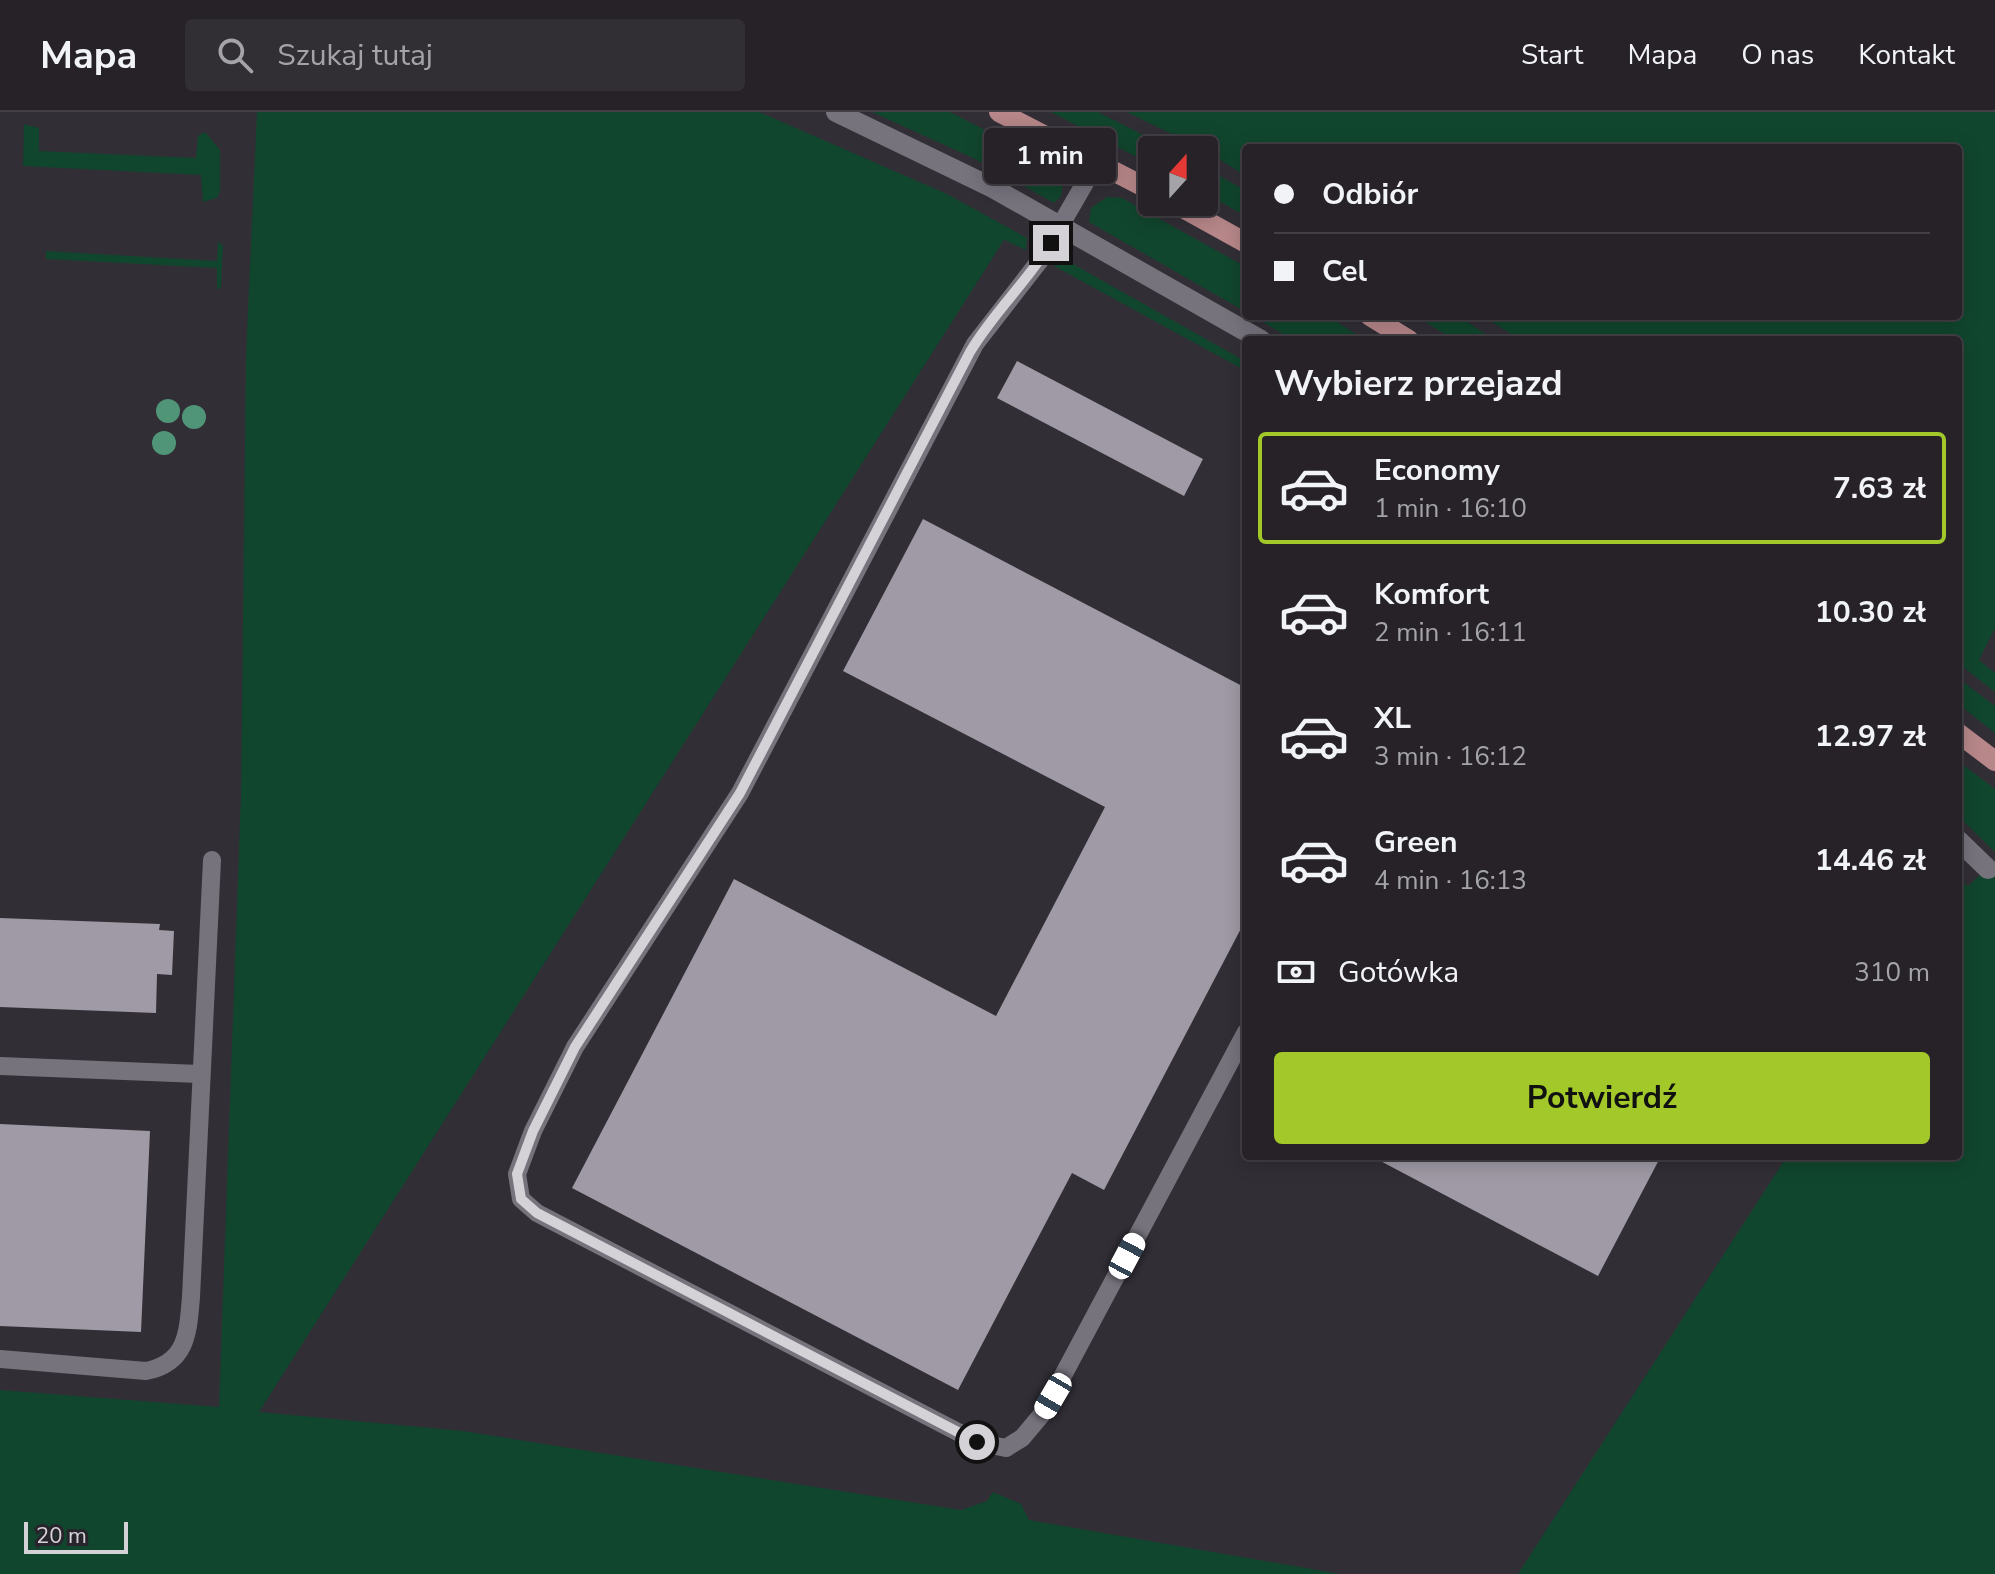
<!DOCTYPE html>
<html lang="pl">
<meta charset="utf-8">
<style>
body{margin:0;font-family:"Nunito Sans",sans-serif;background:#322f34;color:#f1f3f6;height:100vh;display:flex;flex-direction:column;font-size:30px;white-space:nowrap}
*{box-sizing:border-box;margin:0}
p{font-size:26px;color:#a4a4a8}
.icon{flex:none;width:44px;height:44px;fill:none;stroke:currentColor;stroke-width:2;stroke-linecap:round;stroke-linejoin:round}
.map{position:relative;flex:1;overflow:hidden}
.side{position:absolute;left:1242px;top:224px;width:720px;height:824px;display:flex;flex-direction:column;background:#262228;border-radius:8px;box-shadow:0 4px 20px #0003,0 0 0 2px #423f45}
.side>*{flex:none}
.banner{position:absolute;left:1242px;top:32px;width:720px;height:176px;border-radius:8px;box-shadow:0 4px 20px #0003,0 0 0 2px #423f45;display:grid;align-content:center;height:176px;padding:0 32px;background:#262228}
.needle{width:52px;rotate:21deg}
.controls{position:absolute;left:1138px;top:24px;display:grid;gap:16px}
.controls a{display:grid;place-items:center;width:80px;height:80px;border-radius:8px;background:#262228;box-shadow:0 4px 20px #0003,0 0 0 2px #423f45;font-size:40px}
.scale{position:absolute;left:24px;bottom:20px;width:104px;box-sizing:border-box;padding-left:8px;border:4px solid #d4d2d7;border-top:0;font-size:22px;line-height:28px;white-space:nowrap;color:#d4d2d7;-webkit-text-stroke:6px #28242c;paint-order:stroke}
.end{position:absolute;width:36px;height:36px;margin:-18px;border:10px solid #d4d2d7;background:#111;box-shadow:0 0 0 4px #111}
.from{border-radius:50%}
.bubble{position:absolute;height:56px;border-radius:8px;background:#262228;box-shadow:0 4px 20px #0003,0 0 0 2px #423f45;font-size:26px;font-weight:700;line-height:56px;text-align:center}
.car{position:absolute;width:24px;height:48px;margin:-24px -12px;border-radius:10px;box-shadow:0 0 6px 2px #0007;background:linear-gradient(#fff 24%,#345 0 40%,#fff 0 76%,#345 0 86%,#fff 0)}
.banner b{display:flex;align-items:center;gap:28px;height:76px;font-size:30px}
.banner b+b{border-top:2px solid #423f45}
.banner i{width:20px;height:20px;background:#f1f3f6}
ul{padding:0;list-style:none}
li{display:flex;align-items:center;gap:24px;height:112px;margin:0 16px 12px;padding:0 16px;border:4px solid transparent;border-radius:8px}
li div{flex:1}
li b{display:block;font-size:30px}
li em{font-style:normal;font-weight:700}
li.current{border-color:#a2c929}
li>.icon{width:72px;height:72px;stroke-width:1.5}
h2{padding:0 32px;font-size:36px;line-height:96px}
.pay{display:flex;align-items:center;gap:20px;height:88px;padding:0 32px;font-size:30px}
.pay p{margin-inline-start:auto}
.cta{display:flex;gap:16px;margin-top:auto;padding:16px 32px}
.cta a{flex:1;height:92px;border-radius:8px;background:#a2c929;color:#111;font-size:32px;font-weight:700;line-height:92px;text-align:center}
header{display:flex;align-items:center;gap:48px;box-sizing:border-box;height:112px;padding:0 40px;background:#262228;border-bottom:2px solid #423f45}
header strong{font-size:38px}
nav{display:flex;gap:44px;margin-inline-start:auto;font-size:28px}
.search{width:560px;height:72px;background:#322f34;display:flex;align-items:center;gap:20px;box-sizing:border-box;padding:0 28px;border-radius:8px;color:#a4a4a8;font-size:30px}
.map>svg:first-child{display:block}
.green{fill:#11462e}
.building{fill:#9f9aa5}
.lines{fill:none;stroke-linecap:round;stroke-linejoin:round}
.lane{stroke:#77737d;stroke-width:18}
.street{stroke:#77737d;stroke-width:20}
.primary{stroke:#b78789;stroke-width:20}
.tree{fill:#509577}
.route{stroke:#d4d2d7;stroke-width:10}
</style>
<header>
<strong>Mapa</strong>
<div class="search"><svg class="icon" aria-label="search" viewBox="0 0 24 24"><circle cx="10" cy="10" r="6"/><path d="M15 15l6 6"/></svg>Szukaj tutaj</div>
<nav><a>Start</a><a>Mapa</a><a>O nas</a><a>Kontakt</a></nav>
</header>
<div class="map">
<svg width="1995" height="1462" viewBox="0 0 1995 1462">
<rect width="100%" height="100%" fill="#322e36"/>
<path class="green" d="M 257,0 L 759,0 L 947,82 L 1027,126 L 1026,138 L 1004,128 L 259,1300 L 463,1319 L 961,1398 L 987,1389 L 993,1380 L 1021,1392 L 1029,1408 L 1340,1462 L 0,1462 L 0,1278 L 219,1295 L 241,682 L 246,243 Z
M 872,0 L 950,0 L 1053,53 L 1063,70 L 1061,84 L 1054,91 L 975,47 Z
M 1051,0 L 1098,0 L 1173,38 L 1152,38 L 1152,53 Z
M 1127,0 L 1995,0 L 1995,516 L 1979,548 L 1995,561 L 1995,580 L 1958,551 L 1958,228 L 1520,228 L 1483,204 L 1958,204 L 1958,36 L 1246,36 L 1246,64 L 1204,38 Z
M 24,12 L 39,16 L 39,39 L 196,46 L 198,24 L 205,20 L 220,38 L 220,79 L 217,86 L 203,90 L 201,63 L 23,54 Z
M 1204,55 L 1246,79 L 1246,104 L 1204,81 Z
M 1107,85 L 1122,86 L 1246,155 L 1246,200 L 1089,110 L 1091,96 Z
M 218,129 L 223,134 L 221,175 L 217,178 L 217,156 L 46,147 L 46,139 L 217,149 Z
M 1064,147 L 1236,244 L 1246,250 L 1246,259 L 1054,154 Z
M 1253,204 L 1327,204 L 1366,228 L 1293,228 Z
M 1416,204 L 1458,204 L 1495,228 L 1454,228 Z
M 1958,566 L 1995,594 L 1995,621 L 1958,592 Z
M 1958,649 L 1995,677 L 1995,740 L 1958,704 Z
M 1995,749 L 1995,1462 L 1518,1462 L 1787,1044 L 1958,1044 L 1958,767 L 1968,774 Z"/>
<path class="building" d="M 1017,249 L 1203,347 L 1184,384 L 997,286 Z
M 923,407 L 1246,576 L 1246,807 L 1104,1078 L 1072,1061 L 958,1278 L 572,1076 L 734,767 L 996,904 L 1105,695 L 843,559 Z
M 0,806 L 160,812 L 159,818 L 174,819 L 172,863 L 157,862 L 156,901 L 0,895 Z
M 0,1012 L 150,1019 L 141,1220 L 0,1214 Z
M 1371,1044 L 1661,1044 L 1598,1164 Z"/>
<g class="lines">
<path class="lane" d="M 1097,50 L 1041,147 L 975,232 L 740,681 L 575,935 L 533,1019 L 517,1062 L 521,1087 L 537,1101 L 977,1330 L 1006,1336 L 1022,1326 L 1043,1301 L 1246,920
M 0,954 L 199,962
M 0,1247 L 146,1259 C 187,1251 188,1221 191,1185 L 212,748"/>
<path class="street" d="M 836,0 L 993,76 L 1261,228
M 1958,728 L 1988,757"/>
<path class="primary" d="M 999,0 L 1152,79
M 1172,90 L 1246,131
M 1370,204 L 1409,228
M 1958,621 L 1995,649"/>
</g>
<g class="tree">
<circle cx="168" cy="299" r="12"/>
<circle cx="194" cy="305" r="12"/>
<circle cx="164" cy="331" r="12"/>
</g>
<g class="lines">
<path class="route" d="M 977,1330 L 537,1101 L 521,1087 L 517,1062 L 533,1019 L 575,935 L 740,681 L 970,240 C 993,201 1027,170 1051,131"/>
</g>
</svg>
<div class="controls">
<a><svg class="needle" viewBox="-14 -14 28 28"><path d="M0-13l5 13h-10z" fill="#e53935"/><path d="M0 13l5-13h-10z" fill="#a4a4a8"/></svg></a>
</div>
<div class="scale">20 m</div>
<i class="end from" style="left:977px;top:1330px"></i>
<i class="end" style="left:1051px;top:131px"></i>
<div class="bubble" style="left:984px;top:16px;width:132px">1 min</div>
<i class="car" style="left:1127px;top:1144px;rotate:28deg"></i>
<i class="car" style="left:1053px;top:1284px;rotate:210deg"></i>
<div class="banner">
<b><i class="from"></i>Odbiór</b>
<b><i></i>Cel</b>
</div>
<section class="side">
<h2>Wybierz przejazd</h2>
<ul>
<li class="current"><svg class="icon" aria-label="car" viewBox="0 0 24 24"><path d="M5 17H2v-5l4-1 3-4h7l3 4 3 1v5h-3M9 17h6M6 11h13"/><circle cx="7" cy="17" r="2"/><circle cx="17" cy="17" r="2"/></svg><div><b>Economy</b><p>1 min · 16:10</p></div><em>7.63 zł</em></li>
<li><svg class="icon" aria-label="car" viewBox="0 0 24 24"><path d="M5 17H2v-5l4-1 3-4h7l3 4 3 1v5h-3M9 17h6M6 11h13"/><circle cx="7" cy="17" r="2"/><circle cx="17" cy="17" r="2"/></svg><div><b>Komfort</b><p>2 min · 16:11</p></div><em>10.30 zł</em></li>
<li><svg class="icon" aria-label="car" viewBox="0 0 24 24"><path d="M5 17H2v-5l4-1 3-4h7l3 4 3 1v5h-3M9 17h6M6 11h13"/><circle cx="7" cy="17" r="2"/><circle cx="17" cy="17" r="2"/></svg><div><b>XL</b><p>3 min · 16:12</p></div><em>12.97 zł</em></li>
<li><svg class="icon" aria-label="car" viewBox="0 0 24 24"><path d="M5 17H2v-5l4-1 3-4h7l3 4 3 1v5h-3M9 17h6M6 11h13"/><circle cx="7" cy="17" r="2"/><circle cx="17" cy="17" r="2"/></svg><div><b>Green</b><p>4 min · 16:13</p></div><em>14.46 zł</em></li>
</ul>
<div class="pay"><svg class="icon" aria-label="cash" viewBox="0 0 24 24"><path d="M3 7h18v10H3z"/><circle cx="12" cy="12" r="2"/></svg>Gotówka<p>310 m</p></div>
<div class="cta"><a>Potwierdź</a></div>
</section>
</div>
